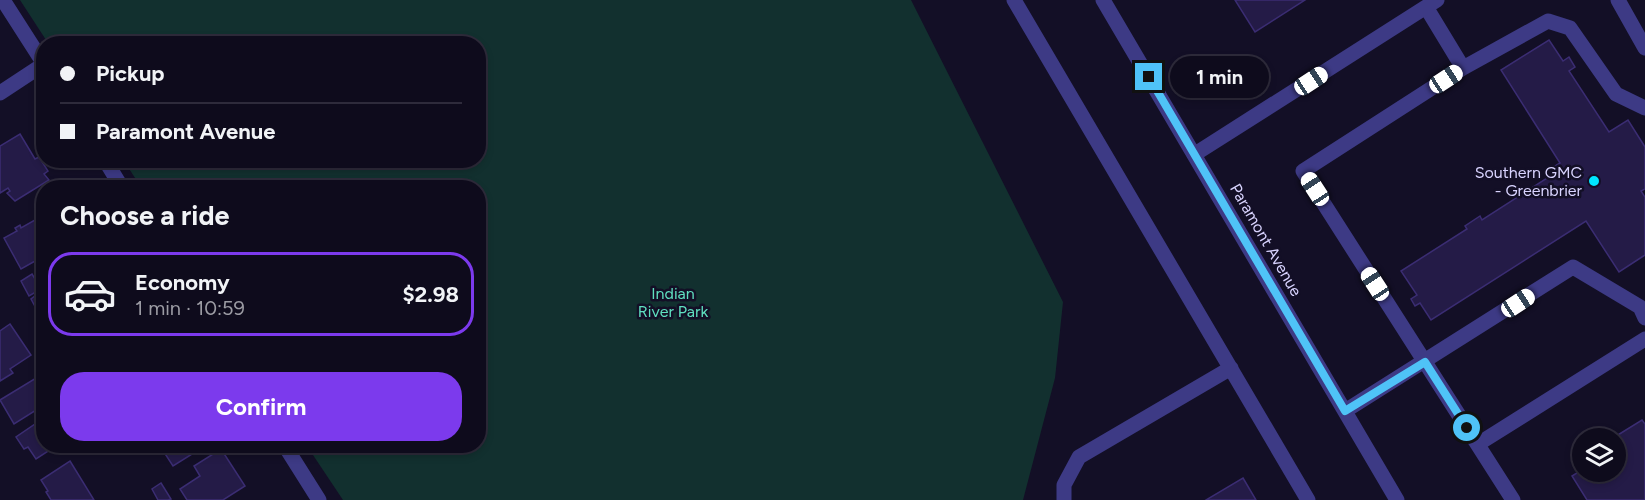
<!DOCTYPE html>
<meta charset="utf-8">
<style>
body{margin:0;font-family:Figtree,sans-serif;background:#171425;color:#f1f3f6;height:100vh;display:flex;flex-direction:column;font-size:22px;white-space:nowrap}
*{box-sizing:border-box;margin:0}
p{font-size:20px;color:#9b9ba3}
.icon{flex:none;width:33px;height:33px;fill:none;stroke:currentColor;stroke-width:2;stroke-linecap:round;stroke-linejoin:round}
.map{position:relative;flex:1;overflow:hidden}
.drawer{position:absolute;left:36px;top:180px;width:450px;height:273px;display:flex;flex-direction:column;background:#0e0b1c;border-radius:24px;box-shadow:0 3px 9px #0003,0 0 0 2px #2e2b3b}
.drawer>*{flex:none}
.top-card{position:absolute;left:36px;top:36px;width:450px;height:132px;border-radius:24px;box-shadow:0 3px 9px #0003,0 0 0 2px #2e2b3b;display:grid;align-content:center;height:132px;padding:0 24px;background:#0e0b1c}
.tools{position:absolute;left:1572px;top:428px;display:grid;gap:12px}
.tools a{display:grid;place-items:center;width:54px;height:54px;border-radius:50%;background:#0e0b1c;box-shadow:0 3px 9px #0003,0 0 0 2px #2e2b3b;font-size:30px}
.end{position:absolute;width:27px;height:27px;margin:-14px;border:8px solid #4fc3f7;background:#111;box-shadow:0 0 0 3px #111}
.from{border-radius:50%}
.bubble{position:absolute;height:42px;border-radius:21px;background:#0e0b1c;box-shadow:0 3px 9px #0003,0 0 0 2px #2e2b3b;font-size:20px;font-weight:700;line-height:42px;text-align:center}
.car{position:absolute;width:18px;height:36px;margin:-18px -9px;border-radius:8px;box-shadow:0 0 4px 2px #0007;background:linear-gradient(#fff 24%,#345 0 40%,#fff 0 76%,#345 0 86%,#fff 0)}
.top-card b{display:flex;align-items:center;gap:21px;height:57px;font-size:22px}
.top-card b+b{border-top:2px solid #2e2b3b}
.top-card i{width:15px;height:15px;background:#f1f3f6}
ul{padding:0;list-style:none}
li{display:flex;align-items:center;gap:18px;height:84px;margin:0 12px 9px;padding:0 12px;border:3px solid #2e2b3b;border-radius:24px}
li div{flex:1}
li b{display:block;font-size:22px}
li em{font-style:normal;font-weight:700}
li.current{border-color:#7c3aed}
li>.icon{width:54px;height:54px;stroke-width:1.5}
h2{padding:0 24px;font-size:27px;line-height:72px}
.action{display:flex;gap:12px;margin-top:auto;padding:12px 24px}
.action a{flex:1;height:69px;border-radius:24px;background:#7c3aed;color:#fff;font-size:24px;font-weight:700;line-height:69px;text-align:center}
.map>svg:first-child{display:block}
.green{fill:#12302f}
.building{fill:#241b47;stroke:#3b2d73;stroke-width:1.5}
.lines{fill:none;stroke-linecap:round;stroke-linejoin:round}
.minor{stroke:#3d3a85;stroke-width:15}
.route{stroke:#4fc3f7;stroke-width:8}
.poi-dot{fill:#00e5ff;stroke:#130f26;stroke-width:2}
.labels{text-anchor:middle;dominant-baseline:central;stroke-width:5;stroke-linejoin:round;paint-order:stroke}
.poi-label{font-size:16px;fill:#d9d4ff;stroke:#130f26;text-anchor:end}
.street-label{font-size:16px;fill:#d9d4ff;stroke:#130f26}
.park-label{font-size:16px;fill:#5fe0c0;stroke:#130f26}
</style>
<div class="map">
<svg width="1645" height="500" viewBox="0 0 1645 500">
<rect width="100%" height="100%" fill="#130f26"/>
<path class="green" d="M 20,0 L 911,0 L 1063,302 L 1055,378 L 1023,500 L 343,500 L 307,446 L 478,446 L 478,188 L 141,187 L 124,161 L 478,160 L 478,44 L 48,43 Z"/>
<path class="building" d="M 1235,0 L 1305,0 L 1255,32 Z
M 1549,40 L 1563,61 L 1569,57 L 1575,67 L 1569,71 L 1609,132 L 1628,120 L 1645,147 L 1645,189 L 1641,191 L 1645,197 L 1645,255 L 1619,272 L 1586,221 L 1431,320 L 1420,303 L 1415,306 L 1411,299 L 1417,295 L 1401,271 L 1467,229 L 1465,226 L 1480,216 L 1482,220 L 1555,173 L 1552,168 L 1560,163 L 1501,70 Z
M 20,134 L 35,159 L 39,157 L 48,171 L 44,174 L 49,180 L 15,201 L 7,193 L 10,191 L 8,188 L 0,193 L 0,146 Z
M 42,216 L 44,256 L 21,269 L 4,238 L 17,231 L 15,228 L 20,225 L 21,228 Z
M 32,274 L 41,289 L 29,296 L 21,281 Z
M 44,289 L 44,307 L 37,310 L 31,299 Z
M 10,324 L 31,355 L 10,369 L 13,373 L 0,381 L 0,331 Z
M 41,375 L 44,380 L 44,394 L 36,399 L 41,407 L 14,424 L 0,400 Z
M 44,418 L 44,446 L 56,446 L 36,459 L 28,447 L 24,449 L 16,437 Z
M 1642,420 L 1645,424 L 1645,500 L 1587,500 L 1572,476 L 1580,471 L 1616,471 L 1613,438 Z
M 160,446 L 205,446 L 173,466 Z
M 221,449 L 245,486 L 223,500 L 187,500 L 180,489 L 200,476 L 194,466 Z
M 70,461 L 94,500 L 51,500 L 46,492 L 48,491 L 41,480 Z
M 1243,478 L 1256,500 L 1206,500 Z
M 161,483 L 171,499 L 168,500 L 158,500 L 152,489 Z"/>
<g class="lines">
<path class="minor" d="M 3,0 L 44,64
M 1014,0 L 1308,500
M 1103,0 L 1397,500
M 1618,0 L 1645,48
M 1426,7 L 1463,68 L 1303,171 L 1513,500
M 1463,68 L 1548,21 L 1570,28 L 1616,94 L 1645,108
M 0,93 L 44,64
M 1195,154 L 1437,0
M 105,160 L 122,188
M 1345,411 L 1573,267 L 1640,307 L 1645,318
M 1478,444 L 1645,339
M 285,446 L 319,500
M 1064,500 L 1064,485 L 1079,457 L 1231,368"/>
</g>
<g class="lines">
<path class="route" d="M 1149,77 L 1345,411 L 1425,362 L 1467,428"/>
</g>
<circle class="poi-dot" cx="1594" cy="181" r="6"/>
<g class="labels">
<g class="poi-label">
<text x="1582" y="172">Southern GMC<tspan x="1582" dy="18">- Greenbrier</tspan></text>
</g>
<g class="street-label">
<text transform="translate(1266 240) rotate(60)">Paramont Avenue</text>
</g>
<g class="park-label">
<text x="673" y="293">Indian<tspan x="673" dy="18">River Park</tspan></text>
</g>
</g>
</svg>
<div class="tools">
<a><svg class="icon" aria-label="layers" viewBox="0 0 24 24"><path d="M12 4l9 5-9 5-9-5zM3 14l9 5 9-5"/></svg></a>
</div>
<i class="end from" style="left:1467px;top:428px"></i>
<i class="end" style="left:1149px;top:77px"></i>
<div class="bubble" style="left:1170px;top:56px;width:99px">1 min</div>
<i class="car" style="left:1446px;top:79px;rotate:57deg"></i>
<i class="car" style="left:1311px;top:81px;rotate:57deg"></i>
<i class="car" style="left:1315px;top:189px;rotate:327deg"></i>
<i class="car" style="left:1375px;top:284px;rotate:327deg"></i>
<i class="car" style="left:1518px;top:303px;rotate:57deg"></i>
<div class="top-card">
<b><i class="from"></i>Pickup</b>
<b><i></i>Paramont Avenue</b>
</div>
<section class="drawer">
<h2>Choose a ride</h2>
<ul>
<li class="current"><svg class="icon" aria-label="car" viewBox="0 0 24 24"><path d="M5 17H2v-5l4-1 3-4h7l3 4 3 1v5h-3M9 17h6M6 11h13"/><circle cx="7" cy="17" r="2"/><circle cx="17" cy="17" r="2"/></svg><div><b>Economy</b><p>1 min · 10:59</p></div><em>$2.98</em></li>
</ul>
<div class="action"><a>Confirm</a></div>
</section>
</div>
